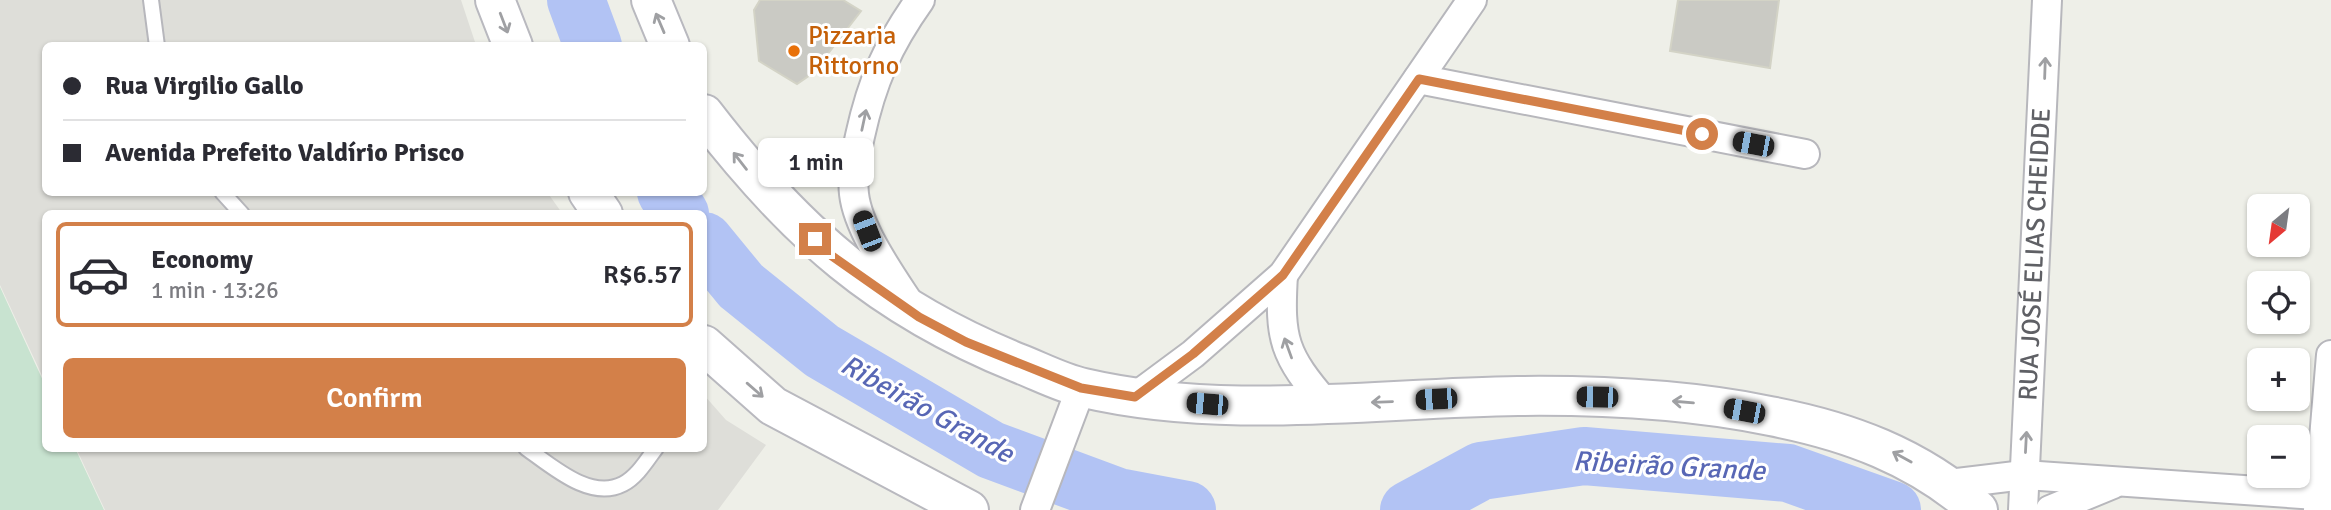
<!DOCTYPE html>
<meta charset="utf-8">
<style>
body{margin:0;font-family:Signika,sans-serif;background:#f2f2f3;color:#2b2b33;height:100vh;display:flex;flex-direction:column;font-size:26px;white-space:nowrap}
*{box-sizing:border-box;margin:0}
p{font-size:23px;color:#7c7c81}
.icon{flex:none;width:38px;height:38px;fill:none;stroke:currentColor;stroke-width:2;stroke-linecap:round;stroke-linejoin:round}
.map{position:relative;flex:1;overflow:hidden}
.sheet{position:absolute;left:42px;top:210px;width:665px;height:242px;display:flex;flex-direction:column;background:#fff;border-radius:10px;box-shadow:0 2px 5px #0004}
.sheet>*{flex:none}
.top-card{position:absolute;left:42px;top:42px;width:665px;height:154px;border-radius:10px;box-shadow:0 2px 5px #0004;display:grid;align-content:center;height:154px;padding:0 21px;background:#fff}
.needle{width:46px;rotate:209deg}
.fabs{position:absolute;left:2247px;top:194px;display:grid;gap:14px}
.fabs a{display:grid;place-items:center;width:63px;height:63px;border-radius:10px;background:#fff;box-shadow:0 2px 5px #0004;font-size:35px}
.end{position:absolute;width:32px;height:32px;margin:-16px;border:9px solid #d38049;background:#fff;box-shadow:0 0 0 4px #fff}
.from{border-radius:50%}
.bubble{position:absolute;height:49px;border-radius:10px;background:#fff;box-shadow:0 2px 5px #0004;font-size:23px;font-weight:600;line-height:49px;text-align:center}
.car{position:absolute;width:21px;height:42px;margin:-21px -10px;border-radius:9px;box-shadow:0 0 5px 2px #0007;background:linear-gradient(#222 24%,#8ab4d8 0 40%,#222 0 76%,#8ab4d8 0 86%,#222 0)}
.top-card b{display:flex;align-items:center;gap:24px;height:66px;font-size:26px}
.top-card b+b{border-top:2px solid #e1e1e2}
.top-card i{width:18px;height:18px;background:#2b2b33}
ul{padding:12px 0 0;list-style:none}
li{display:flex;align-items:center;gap:21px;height:105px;margin:0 14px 10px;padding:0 7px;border:4px solid transparent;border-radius:10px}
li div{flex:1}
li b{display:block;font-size:26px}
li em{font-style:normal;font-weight:600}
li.selected{border-color:#d38049}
li>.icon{width:63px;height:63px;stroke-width:1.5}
.button{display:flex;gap:14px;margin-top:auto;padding:14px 21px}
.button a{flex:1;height:80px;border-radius:10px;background:#d38049;color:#fff;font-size:28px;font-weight:600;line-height:80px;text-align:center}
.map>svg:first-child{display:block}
.industrial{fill:#deded9}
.green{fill:#c8e3d0}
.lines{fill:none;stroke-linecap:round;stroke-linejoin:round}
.river{stroke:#b2c3f4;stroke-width:58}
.building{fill:#cacac4;stroke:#d3d3c6;stroke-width:2}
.lane-casing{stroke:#b7b7bc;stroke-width:18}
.street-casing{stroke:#b7b7bc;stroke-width:32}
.secondary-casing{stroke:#b9b9bf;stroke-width:42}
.lane{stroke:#fff;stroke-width:14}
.street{stroke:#fff;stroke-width:28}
.secondary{stroke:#fff;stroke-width:38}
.oneway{stroke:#9fa0a3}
.route{stroke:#d38049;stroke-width:9}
.food-dot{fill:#e8710a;stroke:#fff;stroke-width:2.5}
.labels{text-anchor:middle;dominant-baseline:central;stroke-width:6;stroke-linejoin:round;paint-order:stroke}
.food-label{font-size:26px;fill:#c56008;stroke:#fff;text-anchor:start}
.street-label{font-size:26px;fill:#5f6065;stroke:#fff}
.water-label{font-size:28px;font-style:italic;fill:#5867b5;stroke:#fff}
</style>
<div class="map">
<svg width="2331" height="510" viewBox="0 0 2331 510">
<rect width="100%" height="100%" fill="#eeefe8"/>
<path class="industrial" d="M 0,0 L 461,0 L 476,45 L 46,46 L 46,192 L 547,192 L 562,213 L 46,214 L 45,382 L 0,285 Z
M 704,395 L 726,420 L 766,445 L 718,510 L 105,510 L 76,448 L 704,448 Z"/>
<path class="green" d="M 0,287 L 45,385 L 46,448 L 75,448 L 104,510 L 0,510 Z"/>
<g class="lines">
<path class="river" d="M 576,0 L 593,46
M 666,192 L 680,214
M 704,241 L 741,286 L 822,351 L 991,450 L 1118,497 L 1187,510
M 1409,510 L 1481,471 L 1584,456 L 1788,473 L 1892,510"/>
</g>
<path class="building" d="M 760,0 L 843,0 L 861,11 L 813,73 L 797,84 L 759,61 L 754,10 Z
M 1678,0 L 1779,0 L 1770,68 L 1670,51 Z"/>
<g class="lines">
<g class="lane-casing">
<path id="lane" d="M 151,0 L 157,46
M 222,192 L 242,214
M 526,448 C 552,466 590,501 623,484 C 637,477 647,460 656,448"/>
</g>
<g class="street-casing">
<g id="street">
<path d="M 1418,79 L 1805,154"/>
<path d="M 1283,275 C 1279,340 1284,355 1326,404"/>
<path d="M 909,303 C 890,274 858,229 854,194 C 852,176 856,153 860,136 C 872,81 888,45 920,0"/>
<path d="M 1135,397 L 1193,354 L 1283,275 L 1472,0"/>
<path d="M 1949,484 L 2024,475 L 2331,496"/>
<path d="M 1035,510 L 1081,388"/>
<path id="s1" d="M 2023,510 L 2047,0"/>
<path d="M 2050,510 L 2113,484"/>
<path d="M 2318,510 L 2331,355"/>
</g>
</g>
<g class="secondary-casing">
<path id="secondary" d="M 495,0 L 513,46
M 651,0 L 670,46
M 704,114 C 794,231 879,307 1018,363 C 1039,371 1061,383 1084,388 C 1226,421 1374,398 1518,396 C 1603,395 1687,399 1770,416 C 1848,431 1917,456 1978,510
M 588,192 L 603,214
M 704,345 L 773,406 L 969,510"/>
</g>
<use href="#lane" class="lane"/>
<use href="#street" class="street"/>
<use href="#secondary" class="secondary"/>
</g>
<defs><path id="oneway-shaft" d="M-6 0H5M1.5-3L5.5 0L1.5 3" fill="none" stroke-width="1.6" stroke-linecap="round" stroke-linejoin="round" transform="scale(1.75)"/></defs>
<g class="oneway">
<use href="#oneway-shaft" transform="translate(504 23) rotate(69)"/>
<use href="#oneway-shaft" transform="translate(660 23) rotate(-113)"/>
<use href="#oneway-shaft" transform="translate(2045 68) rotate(-88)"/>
<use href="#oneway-shaft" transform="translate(864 120) rotate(-78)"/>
<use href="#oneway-shaft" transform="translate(740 161) rotate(-128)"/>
<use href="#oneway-shaft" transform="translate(1288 348) rotate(-110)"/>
<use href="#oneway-shaft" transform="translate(755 390) rotate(41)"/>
<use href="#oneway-shaft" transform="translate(1382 402) rotate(178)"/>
<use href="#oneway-shaft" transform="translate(1683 402) rotate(-175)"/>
<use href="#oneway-shaft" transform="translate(2026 442) rotate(-87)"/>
<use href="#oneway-shaft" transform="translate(1902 457) rotate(-151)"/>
</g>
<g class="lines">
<path class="route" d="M 815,239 L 832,256 L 919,317 L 966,342 L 1081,388 L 1135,397 L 1193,354 L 1283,275 L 1419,79 L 1702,134"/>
</g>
<circle class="food-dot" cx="794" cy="51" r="7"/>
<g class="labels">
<g class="food-label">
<text x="808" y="36">Pizzaria<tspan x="808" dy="30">Rittorno</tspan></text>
</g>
<g class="street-label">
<text stroke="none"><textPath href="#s1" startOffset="256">RUA JOSÉ ELIAS CHEIDDE</textPath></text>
</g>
<g class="water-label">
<text transform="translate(927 409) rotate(29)">Ribeirão Grande</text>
<text transform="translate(1669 466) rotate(3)">Ribeirão Grande</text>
</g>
</g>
</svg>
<div class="fabs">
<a><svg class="needle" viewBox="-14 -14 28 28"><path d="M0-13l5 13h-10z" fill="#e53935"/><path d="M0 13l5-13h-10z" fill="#7c7c81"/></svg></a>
<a><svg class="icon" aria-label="locate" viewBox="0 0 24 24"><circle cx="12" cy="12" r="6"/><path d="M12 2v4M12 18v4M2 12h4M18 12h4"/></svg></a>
<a>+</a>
<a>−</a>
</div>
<i class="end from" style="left:1702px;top:134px"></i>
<i class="end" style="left:815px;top:239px"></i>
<div class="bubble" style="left:758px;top:138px;width:116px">1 min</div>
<i class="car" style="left:1753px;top:144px;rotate:281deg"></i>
<i class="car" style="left:867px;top:231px;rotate:339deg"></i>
<i class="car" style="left:1597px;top:397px;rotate:271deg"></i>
<i class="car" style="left:1436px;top:399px;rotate:267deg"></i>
<i class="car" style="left:1207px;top:404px;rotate:275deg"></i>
<i class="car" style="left:1744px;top:411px;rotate:281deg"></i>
<div class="top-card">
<b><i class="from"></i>Rua Virgilio Gallo</b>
<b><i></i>Avenida Prefeito Valdírio Prisco</b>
</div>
<section class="sheet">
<ul>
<li class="selected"><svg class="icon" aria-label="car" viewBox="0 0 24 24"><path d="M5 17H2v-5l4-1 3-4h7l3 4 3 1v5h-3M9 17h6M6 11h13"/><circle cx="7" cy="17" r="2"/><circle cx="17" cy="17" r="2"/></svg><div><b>Economy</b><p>1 min · 13:26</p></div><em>R$6.57</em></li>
</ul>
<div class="button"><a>Confirm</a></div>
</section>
</div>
